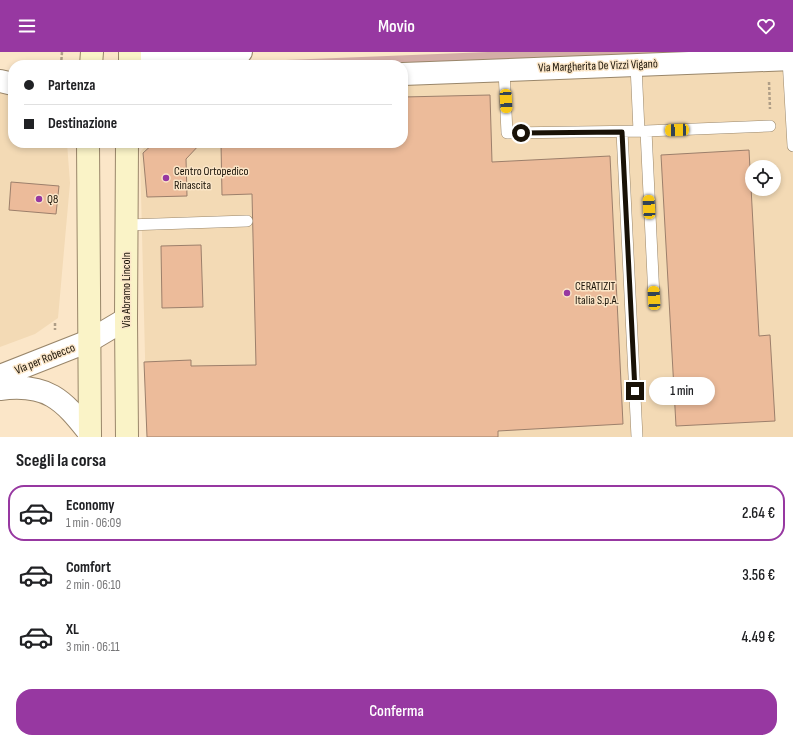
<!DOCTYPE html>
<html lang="it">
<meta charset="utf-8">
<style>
body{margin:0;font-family:"Sofia Sans Condensed",sans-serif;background:#f6f6f6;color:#202124;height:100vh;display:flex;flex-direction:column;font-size:15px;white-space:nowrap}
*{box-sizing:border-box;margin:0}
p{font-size:13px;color:#757577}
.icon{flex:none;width:22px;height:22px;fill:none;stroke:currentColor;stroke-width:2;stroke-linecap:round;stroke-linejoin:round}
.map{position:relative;height:385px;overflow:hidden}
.details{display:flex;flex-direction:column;background:#fff;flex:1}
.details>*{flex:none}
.banner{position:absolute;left:8px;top:8px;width:400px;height:88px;border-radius:16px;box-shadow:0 2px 6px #0003;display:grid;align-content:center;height:88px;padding:0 16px;background:#fff}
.tools{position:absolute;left:745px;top:108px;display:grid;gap:8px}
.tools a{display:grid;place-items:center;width:36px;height:36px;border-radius:50%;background:#fff;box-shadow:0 2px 6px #0003;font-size:20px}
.end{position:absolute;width:18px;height:18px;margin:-9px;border:5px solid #191207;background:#fff;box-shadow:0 0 0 2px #fff}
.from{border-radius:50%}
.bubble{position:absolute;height:28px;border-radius:14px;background:#fff;box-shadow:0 2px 6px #0003;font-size:13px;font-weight:600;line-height:28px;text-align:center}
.car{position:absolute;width:12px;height:24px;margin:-12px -6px;border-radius:5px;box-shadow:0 0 3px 1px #0007;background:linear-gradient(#f5c518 24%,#345 0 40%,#f5c518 0 76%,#345 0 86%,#f5c518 0)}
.banner b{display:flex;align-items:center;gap:14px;height:38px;font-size:15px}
.banner b+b{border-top:1px solid #e0e0e0}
.banner i{width:10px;height:10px;background:#202124}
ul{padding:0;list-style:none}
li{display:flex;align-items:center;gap:12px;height:56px;margin:0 8px 6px;padding:0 8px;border:2px solid transparent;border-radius:16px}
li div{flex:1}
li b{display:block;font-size:15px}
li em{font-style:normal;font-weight:600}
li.active{border-color:#9738a1}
li>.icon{width:36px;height:36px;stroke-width:1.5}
h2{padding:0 16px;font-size:18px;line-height:48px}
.cta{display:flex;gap:8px;margin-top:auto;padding:8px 16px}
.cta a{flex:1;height:46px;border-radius:16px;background:#9738a1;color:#fff;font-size:16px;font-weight:600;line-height:46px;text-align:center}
header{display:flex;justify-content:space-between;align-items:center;height:52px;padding:0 16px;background:#9738a1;color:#fff;font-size:18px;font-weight:600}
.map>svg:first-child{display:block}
.built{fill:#f3dab5;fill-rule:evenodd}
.green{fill:#d3aea6}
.building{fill:#ecbb9a;stroke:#9c7f6b}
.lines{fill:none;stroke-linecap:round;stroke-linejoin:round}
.service-casing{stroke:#99866a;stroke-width:12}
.minor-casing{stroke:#99866a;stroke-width:24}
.secondary-casing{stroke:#99866a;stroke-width:24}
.path{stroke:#af9e87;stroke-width:2.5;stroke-dasharray:3 2;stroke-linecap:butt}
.service{stroke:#fff;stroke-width:11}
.minor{stroke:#fff;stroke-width:22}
.secondary{stroke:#faf3c7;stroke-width:22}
.route{stroke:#191207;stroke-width:5}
.poi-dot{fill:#9738a1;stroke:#fbe6c8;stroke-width:1.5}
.labels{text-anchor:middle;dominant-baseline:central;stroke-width:3;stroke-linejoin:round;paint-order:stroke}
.street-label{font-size:12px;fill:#191207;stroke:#fbe6c8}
.poi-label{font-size:12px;fill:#191207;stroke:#fbe6c8;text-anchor:start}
</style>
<header><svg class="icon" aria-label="menu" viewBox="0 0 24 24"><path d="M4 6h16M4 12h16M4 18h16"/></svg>Movio<svg class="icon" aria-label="heart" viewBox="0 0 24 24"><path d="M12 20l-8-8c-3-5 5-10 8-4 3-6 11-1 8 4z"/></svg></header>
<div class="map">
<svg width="793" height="385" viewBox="0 0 793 385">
<rect width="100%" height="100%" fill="#fbe6c8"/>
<path class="built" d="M 793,17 L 793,385 L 147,385 L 140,100 L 149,91 L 403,91 L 403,29 ZM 752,115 L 774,115 L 774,137 L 752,137 Z
M 0,35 L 13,38 L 13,91 L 67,91 L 70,131 L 58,266 L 35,282 L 0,295 Z"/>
<path class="green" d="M 488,0 L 719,0 L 380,13 L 162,13 Z"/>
<path class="building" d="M 490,43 L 492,110 L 610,104 L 623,372 L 498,379 L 498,385 L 147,385 L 144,310 L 191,308 L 191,314 L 256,313 L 252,142 L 222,143 L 221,91 L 403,91 L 403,45 Z
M 154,91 L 201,91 L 186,107 L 187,144 L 147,145 L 143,101 Z
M 749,98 L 759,284 L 770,283 L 775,369 L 676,374 L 661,103 Z
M 11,130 L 59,134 L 56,162 L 9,158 Z
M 201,193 L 203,255 L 162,256 L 161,194 Z"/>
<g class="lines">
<g class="service-casing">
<path id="service" d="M 788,7 L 793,94
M 636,13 L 639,79
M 504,18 L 507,81 L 646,79 L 770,74
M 646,79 L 654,246
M 622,80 L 637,385
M 127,173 L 247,169"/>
</g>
<g class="minor-casing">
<path id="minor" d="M 136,0 L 155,2 L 241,0
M 403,22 L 793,7
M 0,29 L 13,32
M 0,324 L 89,289 L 126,267
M 0,337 C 47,331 63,347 90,382"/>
</g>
<g class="secondary-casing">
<path id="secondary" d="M 91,13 L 92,0
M 130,13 L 130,0
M 88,91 L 90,385
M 127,385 L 126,267 L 127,91"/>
</g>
<path class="path" d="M 61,13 L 62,0
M 769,30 L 770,57
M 55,271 L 55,278"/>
<use href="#service" class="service"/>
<use href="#minor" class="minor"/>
<use href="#secondary" class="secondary"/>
</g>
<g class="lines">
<path class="route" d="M 521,81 L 622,80 L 635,339"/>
</g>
<g class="poi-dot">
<circle cx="166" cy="126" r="4"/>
<circle cx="39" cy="147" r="4"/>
<circle cx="567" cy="241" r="4"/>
</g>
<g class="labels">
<g class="street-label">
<text transform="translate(598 14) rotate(-2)">Via Margherita De Vizzi Viganò</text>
<text transform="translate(126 238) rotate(-90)">Via Abramo Lincoln</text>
<text transform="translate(45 307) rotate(-22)">Via per Robecco</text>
</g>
<g class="poi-label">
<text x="174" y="119">Centro Ortopedico<tspan x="174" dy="14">Rinascita</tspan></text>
<text x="47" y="147">Q8</text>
<text x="575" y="234">CERATIZIT<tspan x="575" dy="14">Italia S.p.A.</tspan></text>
</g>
</g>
</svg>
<div class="tools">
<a><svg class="icon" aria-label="locate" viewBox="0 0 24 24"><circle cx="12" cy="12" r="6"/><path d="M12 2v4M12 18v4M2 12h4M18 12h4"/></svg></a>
</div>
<i class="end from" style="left:521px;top:81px"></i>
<i class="end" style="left:635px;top:339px"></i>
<div class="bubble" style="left:649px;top:325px;width:66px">1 min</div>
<i class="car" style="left:506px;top:49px;rotate:177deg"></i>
<i class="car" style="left:677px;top:78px;rotate:268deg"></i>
<i class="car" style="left:649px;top:155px;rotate:357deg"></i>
<i class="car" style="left:654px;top:246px;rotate:357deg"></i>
<div class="banner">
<b><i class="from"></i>Partenza</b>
<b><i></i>Destinazione</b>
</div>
</div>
<section class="details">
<h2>Scegli la corsa</h2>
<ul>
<li class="active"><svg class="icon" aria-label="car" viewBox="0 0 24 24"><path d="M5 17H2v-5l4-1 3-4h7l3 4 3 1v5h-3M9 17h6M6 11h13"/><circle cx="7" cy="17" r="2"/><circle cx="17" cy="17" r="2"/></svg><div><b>Economy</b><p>1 min · 06:09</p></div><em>2.64 €</em></li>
<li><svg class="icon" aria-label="car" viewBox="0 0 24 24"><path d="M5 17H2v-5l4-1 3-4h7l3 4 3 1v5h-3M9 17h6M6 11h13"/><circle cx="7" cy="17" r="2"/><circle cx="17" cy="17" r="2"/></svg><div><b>Comfort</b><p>2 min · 06:10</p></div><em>3.56 €</em></li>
<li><svg class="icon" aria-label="car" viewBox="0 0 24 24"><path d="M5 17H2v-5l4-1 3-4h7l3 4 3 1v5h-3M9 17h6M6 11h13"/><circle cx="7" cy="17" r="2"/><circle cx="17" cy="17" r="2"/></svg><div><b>XL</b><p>3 min · 06:11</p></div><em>4.49 €</em></li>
</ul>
<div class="cta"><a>Conferma</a></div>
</section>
